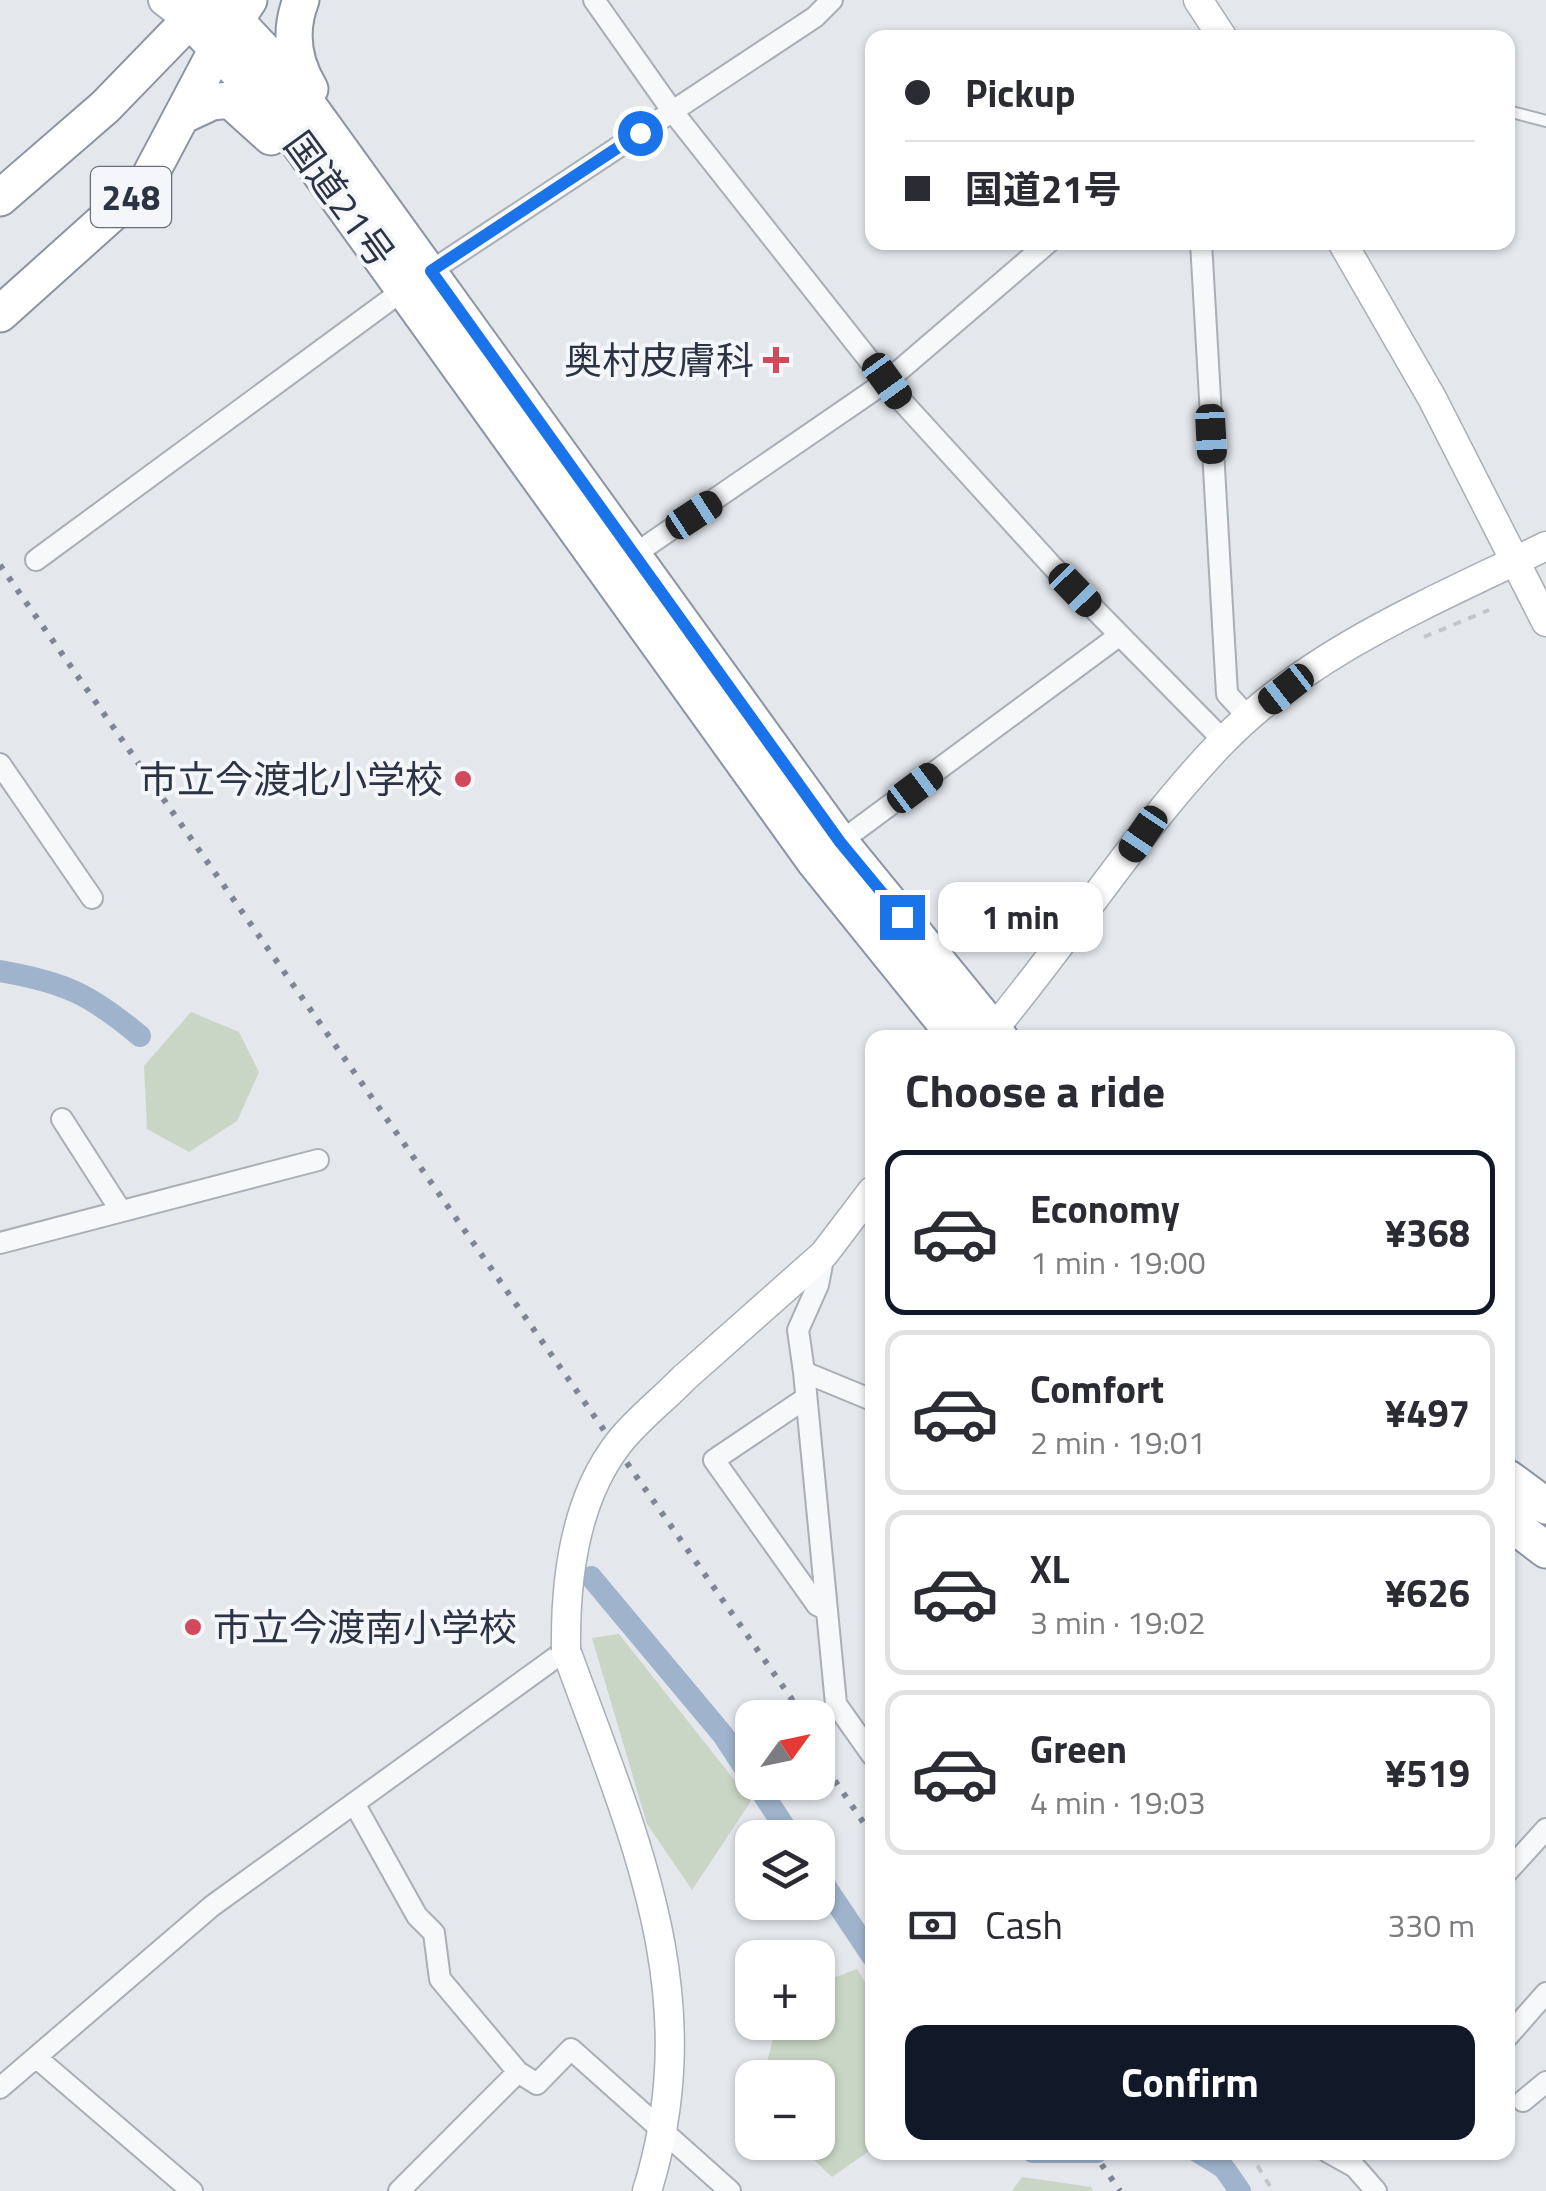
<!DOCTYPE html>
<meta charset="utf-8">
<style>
body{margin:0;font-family:"Titillium Web","Noto Sans JP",sans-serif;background:#f7f7f7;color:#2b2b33;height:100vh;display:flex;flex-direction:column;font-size:38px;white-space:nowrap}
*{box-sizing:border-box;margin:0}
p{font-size:32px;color:#7c7c81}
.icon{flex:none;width:55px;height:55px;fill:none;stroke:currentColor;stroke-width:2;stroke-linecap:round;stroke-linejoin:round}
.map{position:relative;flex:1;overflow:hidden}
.drawer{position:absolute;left:865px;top:1030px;width:650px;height:1130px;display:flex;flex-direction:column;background:#fff;border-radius:20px;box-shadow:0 2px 8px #0004}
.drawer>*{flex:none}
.guide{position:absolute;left:865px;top:30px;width:650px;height:220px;border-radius:20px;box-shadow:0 2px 8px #0004;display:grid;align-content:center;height:220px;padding:0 40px;background:#fff}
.needle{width:65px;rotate:57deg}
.fabs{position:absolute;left:735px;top:1700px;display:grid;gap:20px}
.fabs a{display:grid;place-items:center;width:100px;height:100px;border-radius:20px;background:#fff;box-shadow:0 2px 8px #0004;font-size:50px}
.end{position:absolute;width:45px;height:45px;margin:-22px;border:12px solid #1a73e8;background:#fff;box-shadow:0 0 0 5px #fff}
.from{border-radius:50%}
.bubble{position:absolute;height:70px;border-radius:20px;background:#fff;box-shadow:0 2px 8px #0004;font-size:32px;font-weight:700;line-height:70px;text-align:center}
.car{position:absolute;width:30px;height:60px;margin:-30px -15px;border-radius:12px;box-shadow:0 0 8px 2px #0007;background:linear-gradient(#222 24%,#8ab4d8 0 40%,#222 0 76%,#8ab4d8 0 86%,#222 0)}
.guide b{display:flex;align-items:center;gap:35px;height:95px;font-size:38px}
.guide b+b{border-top:2px solid #e1e1e2}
.guide i{width:25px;height:25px;background:#2b2b33}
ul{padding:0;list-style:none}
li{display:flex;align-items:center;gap:30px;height:165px;margin:0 20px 15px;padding:0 20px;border:5px solid #e1e1e2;border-radius:20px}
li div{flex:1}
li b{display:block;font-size:38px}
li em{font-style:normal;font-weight:700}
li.on{border-color:#111827}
li>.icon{width:90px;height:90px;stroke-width:1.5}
h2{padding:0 40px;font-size:45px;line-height:120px}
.pay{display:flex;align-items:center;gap:25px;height:110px;padding:0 40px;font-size:38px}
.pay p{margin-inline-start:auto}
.primary-button{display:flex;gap:20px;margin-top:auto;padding:20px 40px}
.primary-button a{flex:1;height:115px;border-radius:20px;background:#111827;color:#fff;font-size:40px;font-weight:700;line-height:115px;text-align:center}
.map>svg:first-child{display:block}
.green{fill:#c9d6c5}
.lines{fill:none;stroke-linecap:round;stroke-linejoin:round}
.canal{stroke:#9fb4cc;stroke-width:22}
.lane-casing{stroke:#a9aeb7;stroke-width:14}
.street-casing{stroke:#a9aeb7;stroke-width:24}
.secondary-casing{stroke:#a9aeb7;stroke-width:31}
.primary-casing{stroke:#a3abb8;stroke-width:34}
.highway-casing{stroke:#8b94a3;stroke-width:39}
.path{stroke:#c2c5cb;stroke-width:4;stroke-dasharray:8 8;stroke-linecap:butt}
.lane{stroke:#f7f8fa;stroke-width:10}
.street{stroke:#f7f8fa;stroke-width:20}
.secondary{stroke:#fff;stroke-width:28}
.primary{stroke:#fff;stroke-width:30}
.highway{stroke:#fff;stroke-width:35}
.rail{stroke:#7d8696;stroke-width:6;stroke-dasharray:5 10;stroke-linecap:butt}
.secondary-bridge-casing{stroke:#a9aeb7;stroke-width:31;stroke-linecap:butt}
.secondary-bridge{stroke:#fff;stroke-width:28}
.route{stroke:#1a73e8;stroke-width:12}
.poi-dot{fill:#d1495b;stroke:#f4f6f9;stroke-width:4}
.labels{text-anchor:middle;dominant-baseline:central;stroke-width:8;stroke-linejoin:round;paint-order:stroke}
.shield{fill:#f4f6f9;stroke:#676e7b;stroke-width:2.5}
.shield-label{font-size:35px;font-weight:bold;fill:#2b3445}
.street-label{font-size:38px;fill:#2b3445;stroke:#f4f6f9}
.poi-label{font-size:38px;fill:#2b3445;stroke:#f4f6f9;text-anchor:end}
</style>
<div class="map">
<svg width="1546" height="2191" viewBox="0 0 1546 2191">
<rect width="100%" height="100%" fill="#e4e7ec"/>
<path class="green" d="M 191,1012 L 239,1032 L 259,1072 L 237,1121 L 189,1152 L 147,1129 L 144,1066 Z
M 619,1634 L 751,1801 L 692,1890 L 647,1824 L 592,1638 Z
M 857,1969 L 872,1994 L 872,2149 L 832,2177 L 796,2143 L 818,2142 L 818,2078 L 766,2077 L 764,2074 L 777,2023 L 818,2022 L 818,1984 Z
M 1022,2177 L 1091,2187 L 1093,2191 L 1012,2191 Z"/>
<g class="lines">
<path class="canal" d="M 0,971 C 64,982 90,994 140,1036
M 591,1577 L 723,1735 L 752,1779
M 755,1782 L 792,1838
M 818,1875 L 872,1956
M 1033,2152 L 1097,2152
M 1198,2152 L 1224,2168 L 1240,2191"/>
<g class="lane-casing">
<path id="lane" d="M 1508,111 L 1546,121"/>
</g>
<g class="street-casing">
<path id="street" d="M 594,0 L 673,112 L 899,398 L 1053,567 L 1224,741
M 1201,242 L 1227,694 L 1249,718
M 431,271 L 815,17 L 832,0
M 635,554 L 887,381 L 1049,242
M 36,560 L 406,288
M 0,764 L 92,898
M 840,842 L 1120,635
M 62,1119 L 121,1211
M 0,1243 L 318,1160
M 824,1254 L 818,1285 L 798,1330 L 804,1372 L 872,1400
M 804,1372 L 836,1704 L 872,1755
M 806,1398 L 714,1460 L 817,1605 L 827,1610
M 354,1803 L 417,1916 L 434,1933 L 440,1979 L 518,2072 L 537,2084 L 571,2049 L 730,2191
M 1508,1871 L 1546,1829
M 1508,2036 L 1546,1993
M 38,2059 L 192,2191
M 0,2088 L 212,1906 L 566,1650
M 1523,2101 L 1546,2082
M 1328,2152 L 1355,2167 L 1376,2191
M 399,2191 L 518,2072"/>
</g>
<g class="secondary-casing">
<path id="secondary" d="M 1198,0 L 1223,38
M 1342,242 L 1432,398 L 1546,622
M 986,1038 C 1068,942 1136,831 1223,741 C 1312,650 1434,601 1546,546
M 684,1378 L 824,1254 L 872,1191
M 566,1650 C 632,1833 709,1993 647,2191"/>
</g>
<g class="primary-casing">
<path id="primary" d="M 164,0 L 190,20"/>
</g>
<g class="highway-casing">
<path id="highway" d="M 301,0 C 289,31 293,61 310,89
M 207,1 L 236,21 L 285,73 L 840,842 L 1000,1038
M 190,20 L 279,116 L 815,862 L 957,1038
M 184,115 L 212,102 L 230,100 L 271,137
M 0,198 L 105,107 L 206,3
M 0,314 L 146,183 L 218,47 L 249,0
M 1508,1478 L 1546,1506
M 1508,1521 L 1546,1550"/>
</g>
<path class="path" d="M 1424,637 L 1489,610
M 870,1151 L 872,1148
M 1249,2152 L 1273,2191"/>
<use href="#lane" class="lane"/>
<use href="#street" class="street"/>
<use href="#secondary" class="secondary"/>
<use href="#primary" class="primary"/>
<use href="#highway" class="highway"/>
<path class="rail" d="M 0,565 L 805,1718
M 818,1756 L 872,1835
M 1093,2152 L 1120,2191"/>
<g class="secondary-bridge-casing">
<path id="secondary-bridge" d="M 566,1650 C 565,1581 574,1501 618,1444 C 636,1420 663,1400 684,1378"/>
</g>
<use href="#secondary-bridge" class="secondary-bridge"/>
</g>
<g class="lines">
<path class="route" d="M 640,133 L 431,271 L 840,842 L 902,917"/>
</g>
<g class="poi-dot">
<path d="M771 345h10v10h10v10h-10v10h-10v-10h-10v-10h10z"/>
<circle cx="463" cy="779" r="10"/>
<circle cx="193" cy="1627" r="10"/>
</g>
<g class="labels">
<rect class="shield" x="91" y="167" width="80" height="60" rx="8"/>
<g class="shield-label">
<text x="131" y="197">248</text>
</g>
<g class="street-label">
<text transform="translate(340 199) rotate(54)">国道21号</text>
</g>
<g class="poi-label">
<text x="754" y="360">奥村皮膚科</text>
<text x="443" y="779">市立今渡北小学校</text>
<text x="213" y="1627" text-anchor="start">市立今渡南小学校</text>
</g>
</g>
</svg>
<div class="fabs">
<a><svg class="needle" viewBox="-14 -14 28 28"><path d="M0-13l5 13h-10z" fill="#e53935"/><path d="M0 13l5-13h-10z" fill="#7c7c81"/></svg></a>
<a><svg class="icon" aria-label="layers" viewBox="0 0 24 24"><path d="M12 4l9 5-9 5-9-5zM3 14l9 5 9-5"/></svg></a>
<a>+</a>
<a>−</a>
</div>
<i class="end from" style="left:640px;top:133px"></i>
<i class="end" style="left:902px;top:917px"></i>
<div class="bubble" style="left:938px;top:882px;width:165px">1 min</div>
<i class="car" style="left:887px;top:381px;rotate:144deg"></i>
<i class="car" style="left:1211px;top:434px;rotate:177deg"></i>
<i class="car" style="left:694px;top:515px;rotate:57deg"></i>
<i class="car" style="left:1075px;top:590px;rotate:136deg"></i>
<i class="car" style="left:1286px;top:689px;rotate:232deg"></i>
<i class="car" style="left:915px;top:788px;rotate:53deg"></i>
<i class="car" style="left:1143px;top:834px;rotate:214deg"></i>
<div class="guide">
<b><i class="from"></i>Pickup</b>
<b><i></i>国道21号</b>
</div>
<section class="drawer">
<h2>Choose a ride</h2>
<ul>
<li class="on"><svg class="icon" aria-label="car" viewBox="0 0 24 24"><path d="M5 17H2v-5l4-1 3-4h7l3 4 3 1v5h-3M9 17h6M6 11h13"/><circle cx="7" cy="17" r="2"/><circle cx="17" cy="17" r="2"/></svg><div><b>Economy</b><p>1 min · 19:00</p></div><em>¥368</em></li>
<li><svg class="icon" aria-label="car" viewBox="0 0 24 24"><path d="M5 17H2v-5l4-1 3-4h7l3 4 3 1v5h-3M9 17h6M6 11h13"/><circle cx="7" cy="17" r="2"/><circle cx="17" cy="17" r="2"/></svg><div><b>Comfort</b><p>2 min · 19:01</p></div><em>¥497</em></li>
<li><svg class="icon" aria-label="car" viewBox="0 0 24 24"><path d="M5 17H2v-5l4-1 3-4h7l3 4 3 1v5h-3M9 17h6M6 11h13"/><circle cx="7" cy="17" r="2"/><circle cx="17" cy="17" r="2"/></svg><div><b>XL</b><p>3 min · 19:02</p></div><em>¥626</em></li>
<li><svg class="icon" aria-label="car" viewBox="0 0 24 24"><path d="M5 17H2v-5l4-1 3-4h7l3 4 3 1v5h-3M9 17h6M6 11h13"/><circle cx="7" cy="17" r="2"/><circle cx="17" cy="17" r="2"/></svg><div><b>Green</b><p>4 min · 19:03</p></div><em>¥519</em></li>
</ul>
<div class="pay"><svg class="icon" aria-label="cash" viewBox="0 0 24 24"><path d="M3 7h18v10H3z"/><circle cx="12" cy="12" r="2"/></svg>Cash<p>330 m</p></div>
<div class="primary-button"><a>Confirm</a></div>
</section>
</div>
